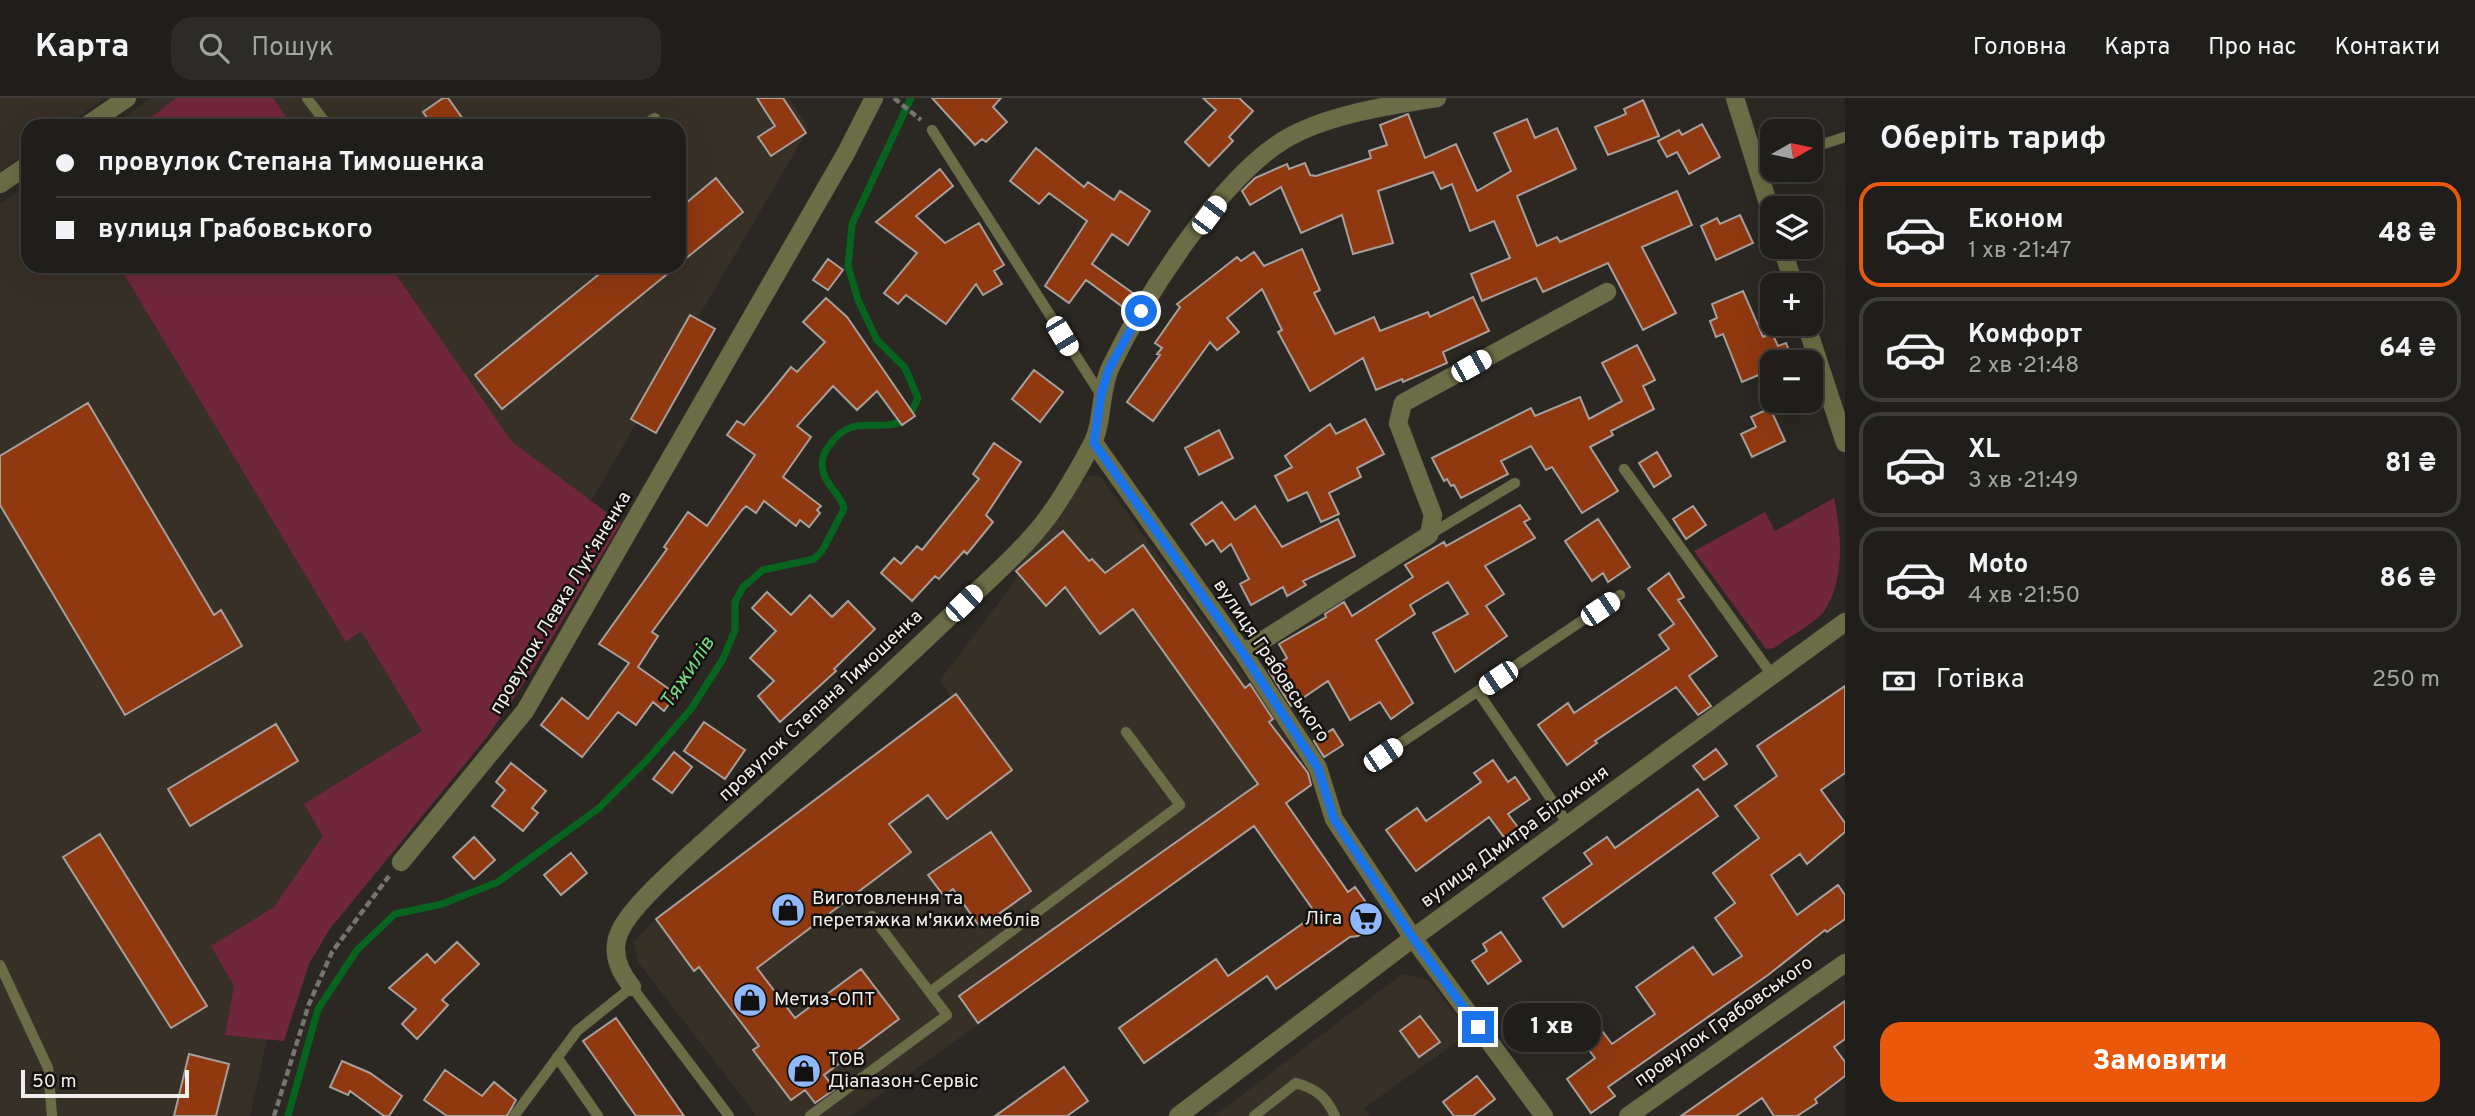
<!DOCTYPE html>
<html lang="uk">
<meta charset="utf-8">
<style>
body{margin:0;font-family:Overpass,sans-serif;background:#2d2b27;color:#f1f3f6;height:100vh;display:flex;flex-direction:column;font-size:26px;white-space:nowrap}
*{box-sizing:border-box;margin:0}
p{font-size:23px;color:#a2a2a2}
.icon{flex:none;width:38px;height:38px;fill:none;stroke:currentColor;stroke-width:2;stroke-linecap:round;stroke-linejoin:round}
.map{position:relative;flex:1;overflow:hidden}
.panel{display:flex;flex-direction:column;background:#201e1a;width:630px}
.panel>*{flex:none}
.guide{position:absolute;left:21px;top:21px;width:665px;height:154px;border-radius:21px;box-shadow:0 7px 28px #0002,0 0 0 2px #3d3c39;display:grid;align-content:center;height:154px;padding:0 35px;background:#201e1a}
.needle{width:46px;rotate:81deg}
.controls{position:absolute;left:1760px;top:21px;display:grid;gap:14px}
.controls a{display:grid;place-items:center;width:63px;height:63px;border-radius:14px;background:#201e1a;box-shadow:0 7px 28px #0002,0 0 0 2px #3d3c39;font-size:35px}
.scale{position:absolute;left:21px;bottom:18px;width:168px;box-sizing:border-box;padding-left:7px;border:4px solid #f1efec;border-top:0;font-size:19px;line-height:24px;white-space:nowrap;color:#f1efec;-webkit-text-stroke:5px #13110f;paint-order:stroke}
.end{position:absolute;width:32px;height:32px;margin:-16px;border:9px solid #1a73e8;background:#fff;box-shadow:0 0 0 4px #fff}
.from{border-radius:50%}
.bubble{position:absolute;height:49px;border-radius:21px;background:#201e1a;box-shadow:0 7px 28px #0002,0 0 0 2px #3d3c39;font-size:23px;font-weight:800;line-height:49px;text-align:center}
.car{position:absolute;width:21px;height:42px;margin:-21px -10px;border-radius:9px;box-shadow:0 0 5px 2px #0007;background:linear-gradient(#fff 24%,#345 0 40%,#fff 0 76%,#345 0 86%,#fff 0)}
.guide b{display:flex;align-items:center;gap:24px;height:66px;font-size:26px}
.guide b+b{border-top:2px solid #3d3c39}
.guide i{width:18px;height:18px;background:#f1f3f6}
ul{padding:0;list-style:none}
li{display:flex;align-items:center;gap:21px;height:105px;margin:0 14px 10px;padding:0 21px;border:4px solid #3d3c39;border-radius:21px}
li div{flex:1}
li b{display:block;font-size:26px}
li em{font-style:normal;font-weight:800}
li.on{border-color:#ea580c}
li>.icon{width:63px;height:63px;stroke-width:1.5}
h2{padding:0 35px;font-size:32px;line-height:84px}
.pay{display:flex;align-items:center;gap:18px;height:77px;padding:0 35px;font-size:26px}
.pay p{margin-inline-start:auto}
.action{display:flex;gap:14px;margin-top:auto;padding:14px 35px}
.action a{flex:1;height:80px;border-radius:21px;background:#ea580c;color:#fff;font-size:28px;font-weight:800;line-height:80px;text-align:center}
header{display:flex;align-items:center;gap:42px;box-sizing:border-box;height:98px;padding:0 35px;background:#201e1a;border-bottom:2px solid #3d3c39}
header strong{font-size:33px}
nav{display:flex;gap:38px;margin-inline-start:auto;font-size:24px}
.search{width:490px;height:63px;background:#2d2b27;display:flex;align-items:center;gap:18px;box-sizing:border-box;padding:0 24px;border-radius:21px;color:#a2a2a2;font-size:26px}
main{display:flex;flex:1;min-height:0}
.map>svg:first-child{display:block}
.built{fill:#373026}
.green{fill:#71273b}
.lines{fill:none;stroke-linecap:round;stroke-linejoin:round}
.stream{stroke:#076420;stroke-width:7}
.building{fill:#903810;stroke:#a69f9c;stroke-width:2}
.service-casing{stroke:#47443f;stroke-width:11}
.minor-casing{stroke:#47443f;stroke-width:19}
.path{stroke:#76746f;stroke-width:4.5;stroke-dasharray:7 3.5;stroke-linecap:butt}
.service{stroke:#6b6d46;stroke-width:10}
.minor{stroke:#6b6d46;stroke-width:18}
.route{stroke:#1a73e8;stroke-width:9}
.labels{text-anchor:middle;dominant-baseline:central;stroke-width:5;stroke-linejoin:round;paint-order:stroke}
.street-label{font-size:19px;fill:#f1efec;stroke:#13110f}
.poi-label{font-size:19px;fill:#f1efec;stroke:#13110f;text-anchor:start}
.water-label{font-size:21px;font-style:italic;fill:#73da7f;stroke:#13110f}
</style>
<header>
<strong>Карта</strong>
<div class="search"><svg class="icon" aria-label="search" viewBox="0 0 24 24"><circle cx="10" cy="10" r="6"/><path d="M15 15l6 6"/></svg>Пошук</div>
<nav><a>Головна</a><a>Карта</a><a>Про нас</a><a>Контакти</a></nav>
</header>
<main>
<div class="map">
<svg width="1845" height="1018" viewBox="0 0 1845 1018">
<rect width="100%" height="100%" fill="#2b2823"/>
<path class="built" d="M 0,0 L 105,0 L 65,28 L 28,28 L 28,54 L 0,73 Z
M 151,0 L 789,0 L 807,27 L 806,35 L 591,403 L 288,846 L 250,1018 L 0,1018 L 0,106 L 28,86 L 28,168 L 679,168 L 679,28 L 111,28 Z
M 1088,377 L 1101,379 L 1244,577 L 1315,684 L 851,1018 L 757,1018 L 638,864 L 633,844 L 656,821 L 951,599 L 940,582 L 1015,483 L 1017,460 Z
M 1402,876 L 1429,882 L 1469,935 L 1364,1010 L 1369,1018 L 1214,1018 Z"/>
<path class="green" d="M 176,0 L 273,0 L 292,28 L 140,28 Z
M 119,168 L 390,168 L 512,344 L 621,425 L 534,570 L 487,639 L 329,832 L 309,866 L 284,943 L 225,937 L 234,888 L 211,848 L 274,809 L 323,738 L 304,706 L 422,633 L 361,533 L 346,544 Z
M 1834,400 C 1842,438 1845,483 1823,515 C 1810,528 1789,539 1774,550 L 1766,551 L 1694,453 L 1765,414 L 1775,433 Z"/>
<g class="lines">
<path class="stream" d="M 288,1018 L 318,911 L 357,852 L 395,816 L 442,806 L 498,784 L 599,710 L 648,661 L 691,611 L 723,561 L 735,532 L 735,504 L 743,489 L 763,472 L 814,461 L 822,453 L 844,411 C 841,395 826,389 823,373 C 821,364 823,355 829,348 C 854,310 883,340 907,319 C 912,315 915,306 918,300 L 905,270 L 877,242 L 858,202 L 848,168 L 852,126 L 911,0"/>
</g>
<path class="building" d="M 443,0 L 448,0 L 468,28 L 433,28 L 423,14 Z
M 757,0 L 783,0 L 806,35 L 771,58 L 758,39 L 775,28 Z
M 932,0 L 1001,0 L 993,9 L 1007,24 L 986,44 L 982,41 L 975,47 Z
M 1203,0 L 1239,0 L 1253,13 L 1229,39 L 1233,43 L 1209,68 L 1185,44 L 1216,12 Z
M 1643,2 L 1659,38 L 1608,57 L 1595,29 L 1626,16 L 1624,11 Z
M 1408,16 L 1425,60 L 1456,46 L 1477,93 L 1511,73 L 1494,35 L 1527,21 L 1535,40 L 1557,30 L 1576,71 L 1517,98 L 1537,148 L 1557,139 L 1560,144 L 1677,93 L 1692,127 L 1642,149 L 1676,215 L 1643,232 L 1608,165 L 1543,194 L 1536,180 L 1482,203 L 1471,176 L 1510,160 L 1494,123 L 1470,133 L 1452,86 L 1441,91 L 1433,74 L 1378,93 L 1393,145 L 1353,156 L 1342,117 L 1301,135 L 1281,89 L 1250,107 L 1242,93 L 1255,80 L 1287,66 L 1289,71 L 1305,65 L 1310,77 L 1316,78 L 1371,60 L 1369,53 L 1387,47 L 1380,27 Z
M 1702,26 L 1720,59 L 1689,76 L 1677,54 L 1667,59 L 1658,43 L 1679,32 L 1682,37 Z
M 1036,50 L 1084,89 L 1088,84 L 1114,102 L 1120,93 L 1150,113 L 1128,147 L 1112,136 L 1092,166 L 1137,198 L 1127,212 L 1086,182 L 1069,205 L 1045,188 L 1087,123 L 1049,95 L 1039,106 L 1010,83 Z
M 940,71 L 953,88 L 916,118 L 945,145 L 979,125 L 1004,167 L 994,173 L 1002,186 L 983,197 L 976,186 L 946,226 L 906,197 L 898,206 L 884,195 L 917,155 L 876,124 Z
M 716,80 L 743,114 L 679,166 L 679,111 Z
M 1740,117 L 1753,145 L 1716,162 L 1701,128 L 1717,120 L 1720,126 Z
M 1302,151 L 1320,192 L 1314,195 L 1335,236 L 1374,219 L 1380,233 L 1428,214 L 1430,219 L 1473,199 L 1489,233 L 1443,254 L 1447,265 L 1403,284 L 1402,281 L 1376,292 L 1363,260 L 1310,293 L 1278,234 L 1282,232 L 1262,191 L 1227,220 L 1239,234 L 1217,252 L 1210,244 L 1153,323 L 1127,304 L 1160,257 L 1157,256 L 1162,250 L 1155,245 L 1180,209 L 1177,206 L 1237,159 L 1241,163 L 1254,154 L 1264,168 Z
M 828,161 L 843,172 L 828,192 L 813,182 Z
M 609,168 L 677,168 L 502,311 L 475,277 Z
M 1743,193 L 1763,239 L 1772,235 L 1778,248 L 1786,245 L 1794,264 L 1773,264 L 1773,271 L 1742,284 L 1723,236 L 1716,239 L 1710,223 L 1717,220 L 1712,206 Z
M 826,200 L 847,219 L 915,318 L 902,327 L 877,293 L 857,312 L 833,288 L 797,328 L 811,339 L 783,379 L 821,408 L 817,412 L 820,415 L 809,429 L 800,422 L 796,428 L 764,403 L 756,415 L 746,408 L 742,412 L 652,534 L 658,538 L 638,569 L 676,596 L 664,613 L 653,604 L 636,627 L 618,614 L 582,659 L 541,627 L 562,600 L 588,621 L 629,565 L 599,546 L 667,451 L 664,449 L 688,414 L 707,428 L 755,357 L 727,337 L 737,323 L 744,327 L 791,269 L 797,274 L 825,244 L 803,224 Z
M 690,217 L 715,231 L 656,335 L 631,321 Z
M 1637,247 L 1655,282 L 1643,288 L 1654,311 L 1611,333 L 1613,337 L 1590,349 L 1618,393 L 1582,415 L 1552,369 L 1546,372 L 1531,348 L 1501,363 L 1508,376 L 1461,400 L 1454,387 L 1451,388 L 1447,381 L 1444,383 L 1432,360 L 1531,310 L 1535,318 L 1580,299 L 1589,321 L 1622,303 L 1602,265 Z
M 1034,272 L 1063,294 L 1040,324 L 1012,301 Z
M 88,305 L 214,517 L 221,512 L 242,548 L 125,617 L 0,407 L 0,358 Z
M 1770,310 L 1785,343 L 1752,359 L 1741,336 L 1756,329 L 1751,319 Z
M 1365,321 L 1384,356 L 1357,370 L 1361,379 L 1329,395 L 1339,416 L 1321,424 L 1307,394 L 1288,403 L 1275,378 L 1292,369 L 1285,358 L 1330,326 L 1336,336 Z
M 1219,332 L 1233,360 L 1199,377 L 1185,350 Z
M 994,345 L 1021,364 L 986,417 L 993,424 L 967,456 L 964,453 L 939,481 L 935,478 L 912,503 L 881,475 L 894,460 L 901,466 L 917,448 L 922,452 L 979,381 L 973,376 Z
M 1657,354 L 1671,378 L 1654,389 L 1639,365 Z
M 1222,404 L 1235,422 L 1255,408 L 1282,449 L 1338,421 L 1355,458 L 1303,483 L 1306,487 L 1287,498 L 1283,489 L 1251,507 L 1240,486 L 1249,481 L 1231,446 L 1221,454 L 1213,442 L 1206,447 L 1191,426 Z
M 1520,407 L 1530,421 L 1524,424 L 1535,440 L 1485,468 L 1504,496 L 1486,508 L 1507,538 L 1455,574 L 1433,535 L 1468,516 L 1448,484 L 1410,507 L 1415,516 L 1376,542 L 1413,605 L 1391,621 L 1380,604 L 1350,622 L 1328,583 L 1291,608 L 1269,573 L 1287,560 L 1279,546 L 1326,519 L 1325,516 L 1344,504 L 1352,518 L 1413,479 L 1405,467 L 1444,444 L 1446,448 Z
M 1693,408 L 1706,427 L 1686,441 L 1673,421 Z
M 1598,421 L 1630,469 L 1608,484 L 1603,475 L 1592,483 L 1565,443 Z
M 1063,433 L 1089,463 L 1092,461 L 1105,475 L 1143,447 L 1245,590 L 1250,586 L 1273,621 L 1269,624 L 1308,675 L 1311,687 L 1286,705 L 1348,794 L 1355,789 L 1379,823 L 1358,838 L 1350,839 L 1276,891 L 1267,878 L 1144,965 L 1119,930 L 1216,861 L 1228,878 L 1316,816 L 1254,728 L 978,925 L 959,898 L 1258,686 L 1133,511 L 1100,536 L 1065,489 L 1046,508 L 1016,473 Z
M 1669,475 L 1684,499 L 1678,502 L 1717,558 L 1689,578 L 1711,608 L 1698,617 L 1676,589 L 1595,643 L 1597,645 L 1567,667 L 1538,627 L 1568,605 L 1574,615 L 1669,551 L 1659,537 L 1674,526 L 1648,491 Z
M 767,494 L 791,517 L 810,497 L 832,519 L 848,503 L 875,531 L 834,571 L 836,573 L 780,624 L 758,598 L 774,583 L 750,560 L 776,533 L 752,510 Z
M 1845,588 L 1845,675 L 1821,692 L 1845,725 L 1845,734 L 1807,766 L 1800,756 L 1771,777 L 1797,817 L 1838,787 L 1845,797 L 1845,821 L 1827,834 L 1825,832 L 1768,877 L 1608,989 L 1615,998 L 1591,1015 L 1567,981 L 1595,960 L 1573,931 L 1591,918 L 1612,946 L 1655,916 L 1636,889 L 1693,849 L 1713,877 L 1742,858 L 1715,820 L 1735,805 L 1713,775 L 1759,740 L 1735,708 L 1777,678 L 1757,648 Z
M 956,596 L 1012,672 L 947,721 L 928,697 L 889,726 L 911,754 L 757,870 L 795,920 L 861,871 L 899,921 L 824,977 L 835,991 L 815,1005 L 805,992 L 791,1002 L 753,952 L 759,948 L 699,869 L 694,873 L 656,821 Z
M 704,624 L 745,652 L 725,681 L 684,653 Z
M 276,626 L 298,663 L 190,728 L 168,691 Z
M 1333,631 L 1343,647 L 1324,659 L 1314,643 Z
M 1716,651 L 1727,666 L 1704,682 L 1693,668 Z
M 674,654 L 692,669 L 672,695 L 653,681 Z
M 1493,662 L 1508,684 L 1515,679 L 1530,701 L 1508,716 L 1523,736 L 1509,746 L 1489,719 L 1416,773 L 1386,732 L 1417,710 L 1426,723 L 1481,684 L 1474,675 Z
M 511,665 L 546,693 L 532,710 L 538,715 L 523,733 L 492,708 L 505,692 L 496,684 Z
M 1698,691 L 1718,718 L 1563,829 L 1543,800 L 1592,766 L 1584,755 L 1607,739 L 1615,750 Z
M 991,734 L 1031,793 L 980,829 L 953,791 L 944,798 L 928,777 Z
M 100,736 L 207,908 L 171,930 L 63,759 Z
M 474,739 L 495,762 L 474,781 L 453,759 Z
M 571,755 L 587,775 L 561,797 L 544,777 Z
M 1501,834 L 1521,863 L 1488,886 L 1472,863 L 1487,853 L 1483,846 Z
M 457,844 L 479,866 L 442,902 L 448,907 L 417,941 L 402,926 L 416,911 L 389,890 L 427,856 L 435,865 Z
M 1845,903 L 1845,941 L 1834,949 L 1845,964 L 1845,978 L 1815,1001 L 1817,1005 L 1797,1018 L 1774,1018 L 1762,1000 L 1736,1018 L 1681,1018 Z
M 1420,918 L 1440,944 L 1419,959 L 1400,933 Z
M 616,920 L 684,1018 L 636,1018 L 583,943 Z
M 189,956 L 229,966 L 216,1018 L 174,1018 Z
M 342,963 L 370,975 L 402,998 L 389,1018 L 384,1018 L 350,993 L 348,997 L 330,989 Z
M 1064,969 L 1088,1003 L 1067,1018 L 995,1018 Z
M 445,972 L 482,998 L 494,984 L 516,1002 L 507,1018 L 447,1018 L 424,1002 Z
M 1477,978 L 1495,1001 L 1473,1018 L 1454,1018 L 1443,1004 Z"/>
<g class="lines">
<g class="service-casing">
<path id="service" d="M 307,0 L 328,28
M 642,28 L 655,20
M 932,32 L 1101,297
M 1811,50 L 1845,39
M 1755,67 L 1773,61
M 429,168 L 431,171 L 435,168
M 1624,371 L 1772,577
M 1429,437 L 1515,385
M 1478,594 L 1568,726
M 1383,657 L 1620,497
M 0,867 L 48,970 L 52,1018
M 930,894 L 1180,707 L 1126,634
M 557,959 L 598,1018
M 514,1018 L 577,933 L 632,889 L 729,1018
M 810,1018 L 947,917 L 872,818
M 1254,1018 L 1296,985 C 1317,991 1326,999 1335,1018"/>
</g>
<g class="minor-casing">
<path id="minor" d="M 1735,0 L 1773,121
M 86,28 L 127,0
M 0,86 L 28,67
M 1782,149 L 1794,187
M 1806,226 L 1845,345
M 1094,345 L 1243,555 L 1318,670 L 1334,721 L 1413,840 L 1544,1018
M 1243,555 L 1429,437 L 1433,417 L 1398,325 L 1403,305 L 1607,194
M 401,764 L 525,613 L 846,55 L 874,0
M 632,889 C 618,872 610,852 621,831 C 635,803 694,753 719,730 C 795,662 871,594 945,523 C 975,494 1009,466 1036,434 C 1057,410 1076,376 1091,348 C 1104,325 1099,293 1111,268 C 1144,200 1219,82 1284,42 C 1325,17 1390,7 1437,0
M 1178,1018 L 1413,840 L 1845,524
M 1628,1018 L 1845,865"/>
</g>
<path class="path" d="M 894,0 L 921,22
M 274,1018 L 309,906 L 332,854 L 389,778"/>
<use href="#service" class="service"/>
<use href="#minor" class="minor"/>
</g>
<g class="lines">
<path class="route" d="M 1141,213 L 1109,271 L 1101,297 L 1094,345 L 1243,555 L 1318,670 L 1334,721 L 1413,840 L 1478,929"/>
</g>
<defs>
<g id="shop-disc" transform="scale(1.75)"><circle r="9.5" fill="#91b8fd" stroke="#13110f"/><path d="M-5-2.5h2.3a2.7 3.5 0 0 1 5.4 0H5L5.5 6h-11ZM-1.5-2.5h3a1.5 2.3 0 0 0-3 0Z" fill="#111"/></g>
<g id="supermarket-disc" transform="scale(1.75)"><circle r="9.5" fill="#91b8fd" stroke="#13110f"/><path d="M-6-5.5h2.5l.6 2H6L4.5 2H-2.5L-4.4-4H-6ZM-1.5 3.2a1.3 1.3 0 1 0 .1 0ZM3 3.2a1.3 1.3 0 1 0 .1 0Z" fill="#111"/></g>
</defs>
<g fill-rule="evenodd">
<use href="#shop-disc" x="788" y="812"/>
<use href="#supermarket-disc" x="1366" y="821"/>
<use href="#shop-disc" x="750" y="902"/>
<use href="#shop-disc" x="804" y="973"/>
</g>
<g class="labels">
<g class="street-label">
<text transform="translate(561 505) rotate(-59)">провулок Левка Лукʼяненка</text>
<text transform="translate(1271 563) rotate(56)">вулиця Грабовського</text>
<text transform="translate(821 608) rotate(-43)">провулок Степана Тимошенка</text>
<text transform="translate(1515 739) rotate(-36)">вулиця Дмитра Білоконя</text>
<text transform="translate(1724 924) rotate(-35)">провулок Грабовського</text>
</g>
<g class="poi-label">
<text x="812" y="801">Виготовлення та<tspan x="812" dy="22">перетяжка м'яких меблів</tspan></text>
<text x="1342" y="821" text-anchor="end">Ліга</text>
<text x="774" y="902">Метиз-ОПТ</text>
<text x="828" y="962">ТОВ<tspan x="828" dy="22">Діапазон-Сервіс</tspan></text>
</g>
<g class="water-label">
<text transform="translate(688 575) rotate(-57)">Тяжилів</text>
</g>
</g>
</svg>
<div class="controls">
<a><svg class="needle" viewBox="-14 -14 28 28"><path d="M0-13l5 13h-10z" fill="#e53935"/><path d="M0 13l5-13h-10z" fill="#a2a2a2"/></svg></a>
<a><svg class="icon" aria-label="layers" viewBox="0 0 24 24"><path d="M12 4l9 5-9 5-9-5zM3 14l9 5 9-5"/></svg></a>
<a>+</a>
<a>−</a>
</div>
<div class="scale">50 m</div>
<i class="end from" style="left:1141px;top:213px"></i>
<i class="end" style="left:1478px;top:929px"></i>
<div class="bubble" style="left:1503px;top:905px;width:98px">1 хв</div>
<i class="car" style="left:1209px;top:117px;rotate:37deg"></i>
<i class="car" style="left:1062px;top:238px;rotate:149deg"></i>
<i class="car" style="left:1471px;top:268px;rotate:61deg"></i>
<i class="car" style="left:964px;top:505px;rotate:46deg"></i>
<i class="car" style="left:1600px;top:511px;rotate:56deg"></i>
<i class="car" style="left:1498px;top:580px;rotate:236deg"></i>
<i class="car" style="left:1383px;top:657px;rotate:56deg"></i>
<div class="guide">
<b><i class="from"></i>провулок Степана Тимошенка</b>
<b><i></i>вулиця Грабовського</b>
</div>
</div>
<section class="panel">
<h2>Оберіть тариф</h2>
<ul>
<li class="on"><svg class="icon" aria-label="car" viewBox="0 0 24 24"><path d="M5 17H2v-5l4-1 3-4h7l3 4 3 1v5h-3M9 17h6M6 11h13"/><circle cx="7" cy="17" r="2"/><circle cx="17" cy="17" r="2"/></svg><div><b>Економ</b><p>1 хв · 21:47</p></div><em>48 ₴</em></li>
<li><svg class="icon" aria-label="car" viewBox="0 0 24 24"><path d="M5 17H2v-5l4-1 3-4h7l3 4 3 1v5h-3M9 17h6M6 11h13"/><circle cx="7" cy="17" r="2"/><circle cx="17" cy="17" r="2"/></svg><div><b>Комфорт</b><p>2 хв · 21:48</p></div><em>64 ₴</em></li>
<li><svg class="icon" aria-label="car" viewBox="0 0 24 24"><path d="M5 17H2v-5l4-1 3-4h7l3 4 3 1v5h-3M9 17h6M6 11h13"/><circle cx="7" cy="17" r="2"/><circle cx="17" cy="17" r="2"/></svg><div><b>XL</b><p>3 хв · 21:49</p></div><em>81 ₴</em></li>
<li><svg class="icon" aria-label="car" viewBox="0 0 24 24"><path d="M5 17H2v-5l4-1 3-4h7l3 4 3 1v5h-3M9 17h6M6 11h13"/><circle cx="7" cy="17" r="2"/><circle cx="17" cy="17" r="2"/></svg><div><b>Moto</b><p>4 хв · 21:50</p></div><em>86 ₴</em></li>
</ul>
<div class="pay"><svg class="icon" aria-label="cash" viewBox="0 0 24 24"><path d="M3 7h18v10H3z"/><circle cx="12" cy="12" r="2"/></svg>Готівка<p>250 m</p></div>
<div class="action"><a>Замовити</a></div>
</section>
</main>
